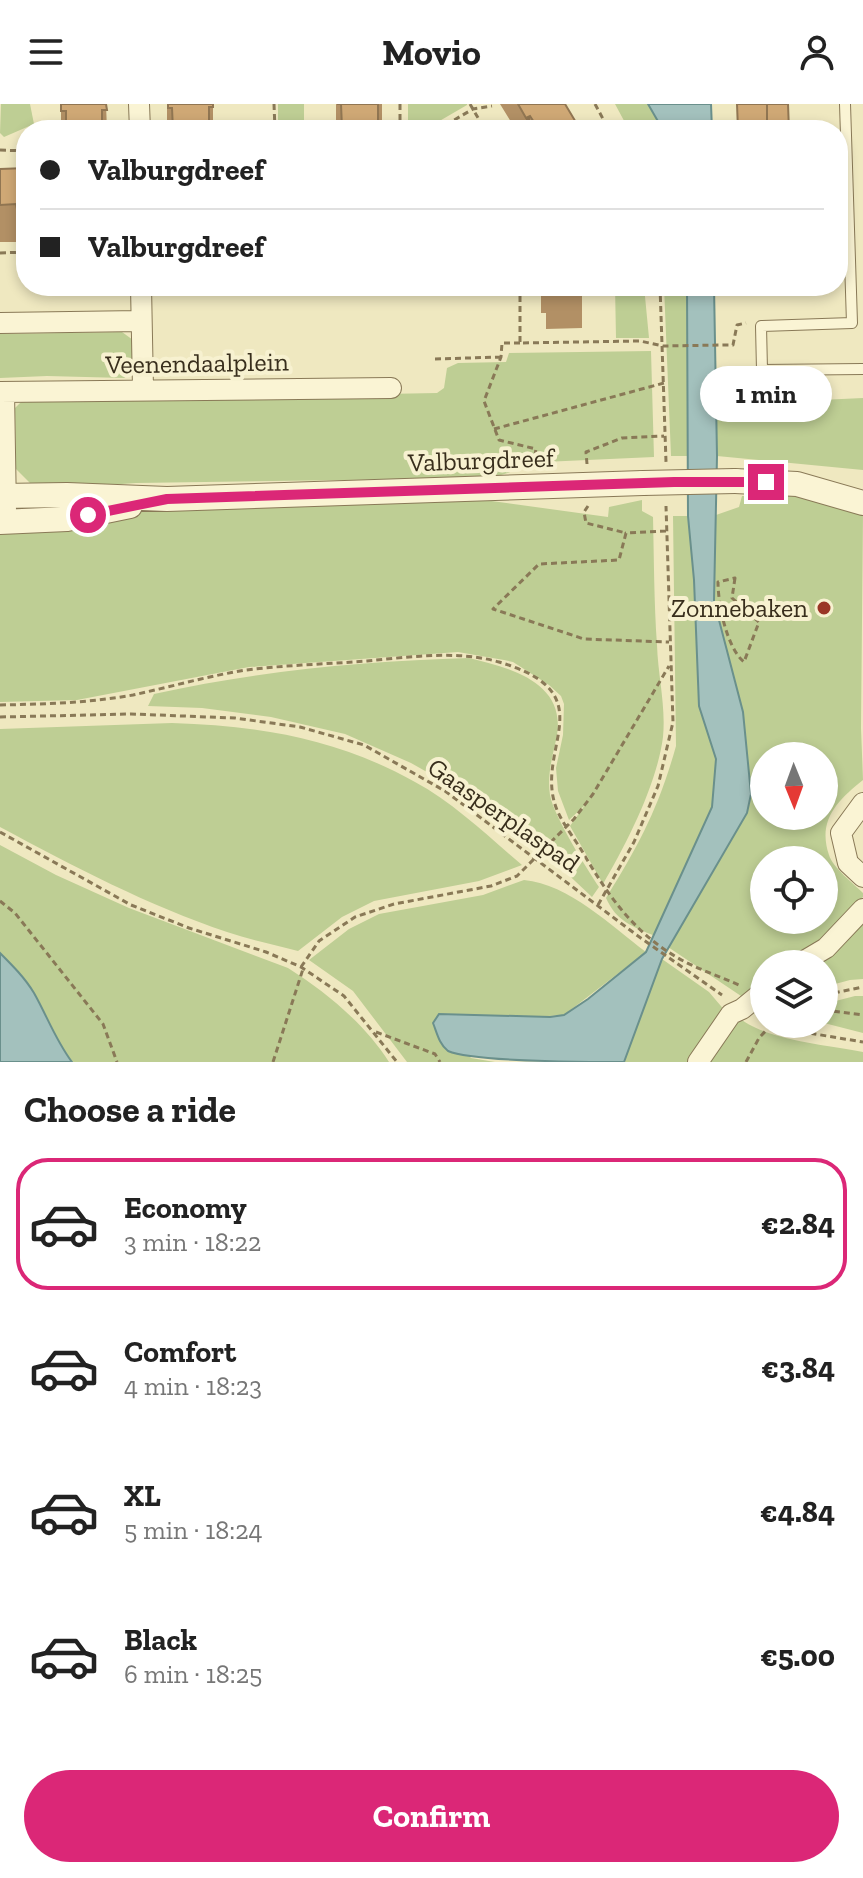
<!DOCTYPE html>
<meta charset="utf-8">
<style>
body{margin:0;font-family:"Zilla Slab",serif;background:#f6f6f6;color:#222;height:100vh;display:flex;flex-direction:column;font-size:30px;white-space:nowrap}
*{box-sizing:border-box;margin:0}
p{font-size:26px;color:#767676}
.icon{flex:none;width:44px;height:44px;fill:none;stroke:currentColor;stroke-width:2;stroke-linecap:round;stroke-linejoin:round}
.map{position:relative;height:958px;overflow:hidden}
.panel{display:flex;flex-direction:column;background:#fff;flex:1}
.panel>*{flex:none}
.banner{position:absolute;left:16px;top:16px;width:832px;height:176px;border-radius:32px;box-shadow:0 4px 12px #0003;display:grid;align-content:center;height:176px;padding:0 24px;background:#fff}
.needle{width:52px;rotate:179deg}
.buttons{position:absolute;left:750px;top:638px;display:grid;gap:16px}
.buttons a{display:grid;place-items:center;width:88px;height:88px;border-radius:50%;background:#fff;box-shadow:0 4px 12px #0003;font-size:40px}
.end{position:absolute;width:36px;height:36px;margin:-18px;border:10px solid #db2777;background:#fff;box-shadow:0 0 0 4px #fff}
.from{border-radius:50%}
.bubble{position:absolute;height:56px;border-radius:28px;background:#fff;box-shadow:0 4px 12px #0003;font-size:26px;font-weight:700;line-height:56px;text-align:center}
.banner b{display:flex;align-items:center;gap:28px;height:76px;font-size:30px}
.banner b+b{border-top:2px solid #e0e0e0}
.banner i{width:20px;height:20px;background:#222}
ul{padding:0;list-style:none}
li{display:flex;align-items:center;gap:24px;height:132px;margin:0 16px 12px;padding:0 8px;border:4px solid transparent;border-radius:32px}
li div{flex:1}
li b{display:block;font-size:30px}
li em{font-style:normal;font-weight:700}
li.on{border-color:#db2777}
li>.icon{width:72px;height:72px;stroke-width:1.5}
h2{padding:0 24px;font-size:36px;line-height:96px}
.action{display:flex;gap:16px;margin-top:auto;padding:16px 24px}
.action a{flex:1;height:92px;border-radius:48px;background:#db2777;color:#fff;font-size:32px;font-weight:700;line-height:92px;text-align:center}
header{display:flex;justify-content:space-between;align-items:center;height:104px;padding:0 24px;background:#fff;font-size:36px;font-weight:700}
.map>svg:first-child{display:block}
.green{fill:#bece94;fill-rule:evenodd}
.water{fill:#a3c1bd;stroke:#6a908c;stroke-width:2}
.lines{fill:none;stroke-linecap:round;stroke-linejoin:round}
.service-casing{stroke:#897957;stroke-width:12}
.minor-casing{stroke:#897957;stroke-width:22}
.tertiary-casing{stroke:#897957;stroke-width:26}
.path{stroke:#897957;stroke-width:3;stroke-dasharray:6 4;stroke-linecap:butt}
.service{stroke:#faf4d4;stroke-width:10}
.minor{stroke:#faf4d4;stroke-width:20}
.tertiary{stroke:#faf4d4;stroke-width:24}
.tertiary-bridge-casing{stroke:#897957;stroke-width:26;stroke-linecap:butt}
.tertiary-bridge{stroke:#faf4d4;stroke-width:24}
.wall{fill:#b29065}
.shaded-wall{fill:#917652}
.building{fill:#cfa875;stroke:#917652;stroke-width:2}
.route{stroke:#db2777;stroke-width:10}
.poi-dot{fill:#9a3625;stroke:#f7f1d0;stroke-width:3}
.labels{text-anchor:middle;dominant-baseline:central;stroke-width:8;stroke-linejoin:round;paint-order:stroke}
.street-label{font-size:26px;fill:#382e1c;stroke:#f7f1d0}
.poi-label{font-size:26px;fill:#382e1c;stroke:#f7f1d0;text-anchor:end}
</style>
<header><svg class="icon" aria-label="menu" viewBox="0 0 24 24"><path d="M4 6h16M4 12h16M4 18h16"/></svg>Movio<svg class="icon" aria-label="person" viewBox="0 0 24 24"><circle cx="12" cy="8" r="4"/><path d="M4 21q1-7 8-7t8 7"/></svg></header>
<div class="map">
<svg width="863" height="958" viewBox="0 0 863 958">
<rect width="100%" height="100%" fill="#efe8c0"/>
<path class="green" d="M 1,0 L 30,0 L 34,20 L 4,33 L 0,29 Z
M 278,0 L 304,0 L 304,26 L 278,26 Z
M 408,0 L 467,0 L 467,1 L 424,26 L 408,26 Z
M 615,0 L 648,0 L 663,26 L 629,26 Z
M 615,182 L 644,182 L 649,234 L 616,234 Z
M 664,182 L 687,182 L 688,352 L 671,352 Z
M 122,228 L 133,236 L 135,265 L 124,274 L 47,272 L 0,274 L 0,230 Z
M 651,247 L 654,353 L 543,358 L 491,374 L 136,379 L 37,386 L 16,365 L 15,304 L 22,297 L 437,289 L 444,284 L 447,264 L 458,259 L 506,258 L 509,249 Z
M 863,294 L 863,366 L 717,352 L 716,301 Z
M 802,391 L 863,408 L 861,624 L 863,676 C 838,696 817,716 829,751 C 833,764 853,779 863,789 L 863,793 L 825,831 L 788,860 L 764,860 L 764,878 L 744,894 L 668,843 L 747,709 L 751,690 L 743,608 L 714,497 L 716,411 L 739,403 L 742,392 ZM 764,652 L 824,652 L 824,712 L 764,712 ZM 764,756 L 824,756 L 824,816 L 764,816 Z
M 477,395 L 608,413 L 609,403 L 642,396 L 642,407 L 653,413 C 654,455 654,498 657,541 C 658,572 666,602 663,633 C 657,680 627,739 603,780 L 570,722 L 585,701 L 569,716 L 558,687 L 556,664 L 563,631 L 564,600 L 561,592 L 549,581 L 513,558 L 504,556 L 458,548 L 249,563 L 77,596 L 0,598 L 0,421 L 67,419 L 179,402 Z
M 673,412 L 688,412 L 694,476 L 699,602 L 716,655 L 715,678 L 712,703 L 655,832 C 633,823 616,817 606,794 C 639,741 659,703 676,642 Z
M 469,554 C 511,564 569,579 556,636 C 552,654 547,672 550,691 C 554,713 586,763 599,783 L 592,793 L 508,714 L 411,659 L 345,630 L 271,613 L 202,604 L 148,602 L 154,590 C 257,567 364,557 469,554 Z
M 172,619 C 262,622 336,634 415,678 C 454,699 489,733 522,761 L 479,777 L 374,797 L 342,813 L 298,847 C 275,841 251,836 227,828 C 149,802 73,762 0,723 L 0,625 Z
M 0,741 L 56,771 L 129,804 L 288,864 C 326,888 365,920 389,958 L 72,958 C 56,937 47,912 34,889 C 25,874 13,862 0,849 Z
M 524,776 C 569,780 611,822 646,848 L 564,911 L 520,914 L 438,910 L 471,954 L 495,958 L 407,958 L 353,887 L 309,856 L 349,825 L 379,810 L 483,791 Z
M 863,820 L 863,875 L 850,876 L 824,883 L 824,860 L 816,860 Z
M 662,855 L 709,888 L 726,908 L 693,958 L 624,958 Z
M 855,892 L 863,892 L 863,929 L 824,919 L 824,900 Z
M 737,912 C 763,936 827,941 863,948 L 863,958 L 704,958 Z"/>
<path class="water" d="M 648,0 L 711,0 L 712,26 L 663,26 Z
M 687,182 L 714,182 L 717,352 L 714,497 L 743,608 L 751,690 L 747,709 L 662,855 L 624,958 C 588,958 474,958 448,947 C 439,940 437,929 433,919 L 439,910 L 550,913 L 564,911 L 588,895 L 646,848 L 712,703 L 716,655 L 699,602 L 694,476 L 688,412 Z
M 0,849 C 13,862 25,874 34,889 C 47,912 56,937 72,958 L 0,958 Z"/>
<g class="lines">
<g class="service-casing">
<path id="service" d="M 845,0 L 852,219 L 761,222 L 762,266 L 863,265"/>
</g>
<g class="minor-casing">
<path id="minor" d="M 139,0 L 140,26
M 141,182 L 143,285
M 0,219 L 140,217
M 0,288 L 391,284
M 4,288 L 6,408
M 863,699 L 841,729 L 848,759 L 863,773
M 799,860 L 826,844 L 863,805
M 698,958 L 731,910 L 742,905 L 764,887"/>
</g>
<g class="tertiary-casing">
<path id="tertiary" d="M 735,377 L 797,380 L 863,399
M 0,392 L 67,391 L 167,395 L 643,379
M 0,418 L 67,415 L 130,402"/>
</g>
<path class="path" d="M 274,0 L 275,26
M 400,0 L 400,26
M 470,0 L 485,26
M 595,0 L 609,26
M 437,26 L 473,5 L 492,2
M 0,46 L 26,47
M 0,149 L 26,148
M 520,182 L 520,239 L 640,237 L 663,242 L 726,241 L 733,241 L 737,221 L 746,219
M 660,182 L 666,358
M 520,239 L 502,239 L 501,253 L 484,297 L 499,336 L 536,345 L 533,362
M 435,255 L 501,253
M 494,325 L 664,279
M 587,360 L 586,348 L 622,334 L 664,332
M 588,402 L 584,408 L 586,419 L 626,429
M 666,427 L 626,429 L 619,456 L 539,460 L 493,505 L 584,535 L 669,538
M 735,474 L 732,494 L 759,518 L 744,558 C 727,544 718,501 718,478 Z
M 0,601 C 44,600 89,599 133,591 C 170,583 208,572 246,566 C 286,561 327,560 367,557 C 410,553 457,546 499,558 C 608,590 532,645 557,706 C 563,720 574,734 582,747 C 607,790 633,828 678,854 C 697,865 719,872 739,881
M 0,613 L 131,610 L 235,614 L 300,623 L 364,641 L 445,687 L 638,832 L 722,891
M 0,728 L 131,801 L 189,824 L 266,848 L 301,863 L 344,892 L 397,958
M 0,797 L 15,809 L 103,920 L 117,958
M 598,801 L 634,738 L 658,682 L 673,618 L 666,402
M 301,863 L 319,837 L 355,813 L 394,800 L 491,782 L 517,772 L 574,715 L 593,690 L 669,562
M 824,891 L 863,883
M 824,906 L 863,911
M 782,920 L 803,928 L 863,938
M 376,928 L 435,950 L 440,958
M 273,958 L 303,865
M 746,958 L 759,934 L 772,920"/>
<use href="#service" class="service"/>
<use href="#minor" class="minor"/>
<use href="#tertiary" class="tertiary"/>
<g class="tertiary-bridge-casing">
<path id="tertiary-bridge" d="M 643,379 L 735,377"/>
</g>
<use href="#tertiary-bridge" class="tertiary-bridge"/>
</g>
<path class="wall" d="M 61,0 L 106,0 L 107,26 L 61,26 Z
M 167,0 L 213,0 L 213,26 L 167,26 Z
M 336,0 L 382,0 L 382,26 L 336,26 Z
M 500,0 L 565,0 L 577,26 L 516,26 Z
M 26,64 L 26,142 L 17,142 L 16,138 L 0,138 L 0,65 Z
M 541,182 L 582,182 L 582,224 L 546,225 L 546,209 L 541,209 Z"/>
<path class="shaded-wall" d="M 530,12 L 530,26 L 526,26 L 526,14 Z"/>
<path class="building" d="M 61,0 L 106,0 L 107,6 L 102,6 L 102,26 L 66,26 L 66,7 L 61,7 Z
M 168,0 L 213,0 L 213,3 L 209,3 L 209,26 L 173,26 L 172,4 L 168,4 Z
M 337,0 L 378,0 L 378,26 L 355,26 L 355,24 L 342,24 L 341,0 Z
M 518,0 L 565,0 L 577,20 L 573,22 L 574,26 L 539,26 L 530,12 L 526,14 Z
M 737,0 L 767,0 L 767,26 L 738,26 Z
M 767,0 L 788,0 L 789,26 L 767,26 Z
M 26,64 L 26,105 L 17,105 L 16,100 L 0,101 L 0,65 Z
M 546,182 L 582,182 L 582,187 L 546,188 Z"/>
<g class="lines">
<path class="route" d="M 88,411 L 167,395 L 674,378 L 766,378"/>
</g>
<circle class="poi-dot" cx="824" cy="504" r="8"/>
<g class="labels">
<g class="street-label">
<text transform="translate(197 259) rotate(-1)">Veenendaalplein</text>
<text transform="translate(481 356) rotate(-2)">Valburgdreef</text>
<text transform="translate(504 711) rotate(35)">Gaasperplaspad</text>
</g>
<g class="poi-label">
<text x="808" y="504">Zonnebaken</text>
</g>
</g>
</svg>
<div class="buttons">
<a><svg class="needle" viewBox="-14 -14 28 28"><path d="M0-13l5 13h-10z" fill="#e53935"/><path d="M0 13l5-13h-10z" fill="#767676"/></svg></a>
<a><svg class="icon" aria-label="locate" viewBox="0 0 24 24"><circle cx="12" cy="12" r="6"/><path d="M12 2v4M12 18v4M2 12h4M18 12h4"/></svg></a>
<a><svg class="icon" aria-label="layers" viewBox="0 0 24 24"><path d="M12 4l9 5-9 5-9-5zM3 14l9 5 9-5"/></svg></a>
</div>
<i class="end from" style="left:88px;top:411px"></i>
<i class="end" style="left:766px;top:378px"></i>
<div class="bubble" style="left:700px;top:262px;width:132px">1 min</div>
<div class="banner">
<b><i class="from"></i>Valburgdreef</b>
<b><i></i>Valburgdreef</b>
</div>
</div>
<section class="panel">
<h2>Choose a ride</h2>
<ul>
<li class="on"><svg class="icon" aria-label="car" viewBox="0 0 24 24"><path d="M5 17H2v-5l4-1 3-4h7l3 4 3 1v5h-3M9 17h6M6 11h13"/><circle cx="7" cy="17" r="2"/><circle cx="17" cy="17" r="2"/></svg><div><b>Economy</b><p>3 min · 18:22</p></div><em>€2.84</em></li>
<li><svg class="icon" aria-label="car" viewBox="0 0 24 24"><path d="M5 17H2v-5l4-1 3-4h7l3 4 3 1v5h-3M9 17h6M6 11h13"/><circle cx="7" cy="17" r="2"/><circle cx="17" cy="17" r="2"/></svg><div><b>Comfort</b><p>4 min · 18:23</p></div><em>€3.84</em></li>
<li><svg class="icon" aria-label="car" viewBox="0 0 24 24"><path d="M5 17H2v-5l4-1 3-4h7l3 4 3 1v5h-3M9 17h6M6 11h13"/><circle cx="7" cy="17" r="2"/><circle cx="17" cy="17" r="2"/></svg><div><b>XL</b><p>5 min · 18:24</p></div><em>€4.84</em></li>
<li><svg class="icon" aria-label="car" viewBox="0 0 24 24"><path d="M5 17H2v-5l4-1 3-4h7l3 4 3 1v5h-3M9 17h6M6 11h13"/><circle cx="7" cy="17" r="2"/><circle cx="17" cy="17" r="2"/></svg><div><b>Black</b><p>6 min · 18:25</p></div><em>€5.00</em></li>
</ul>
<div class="action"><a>Confirm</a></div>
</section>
